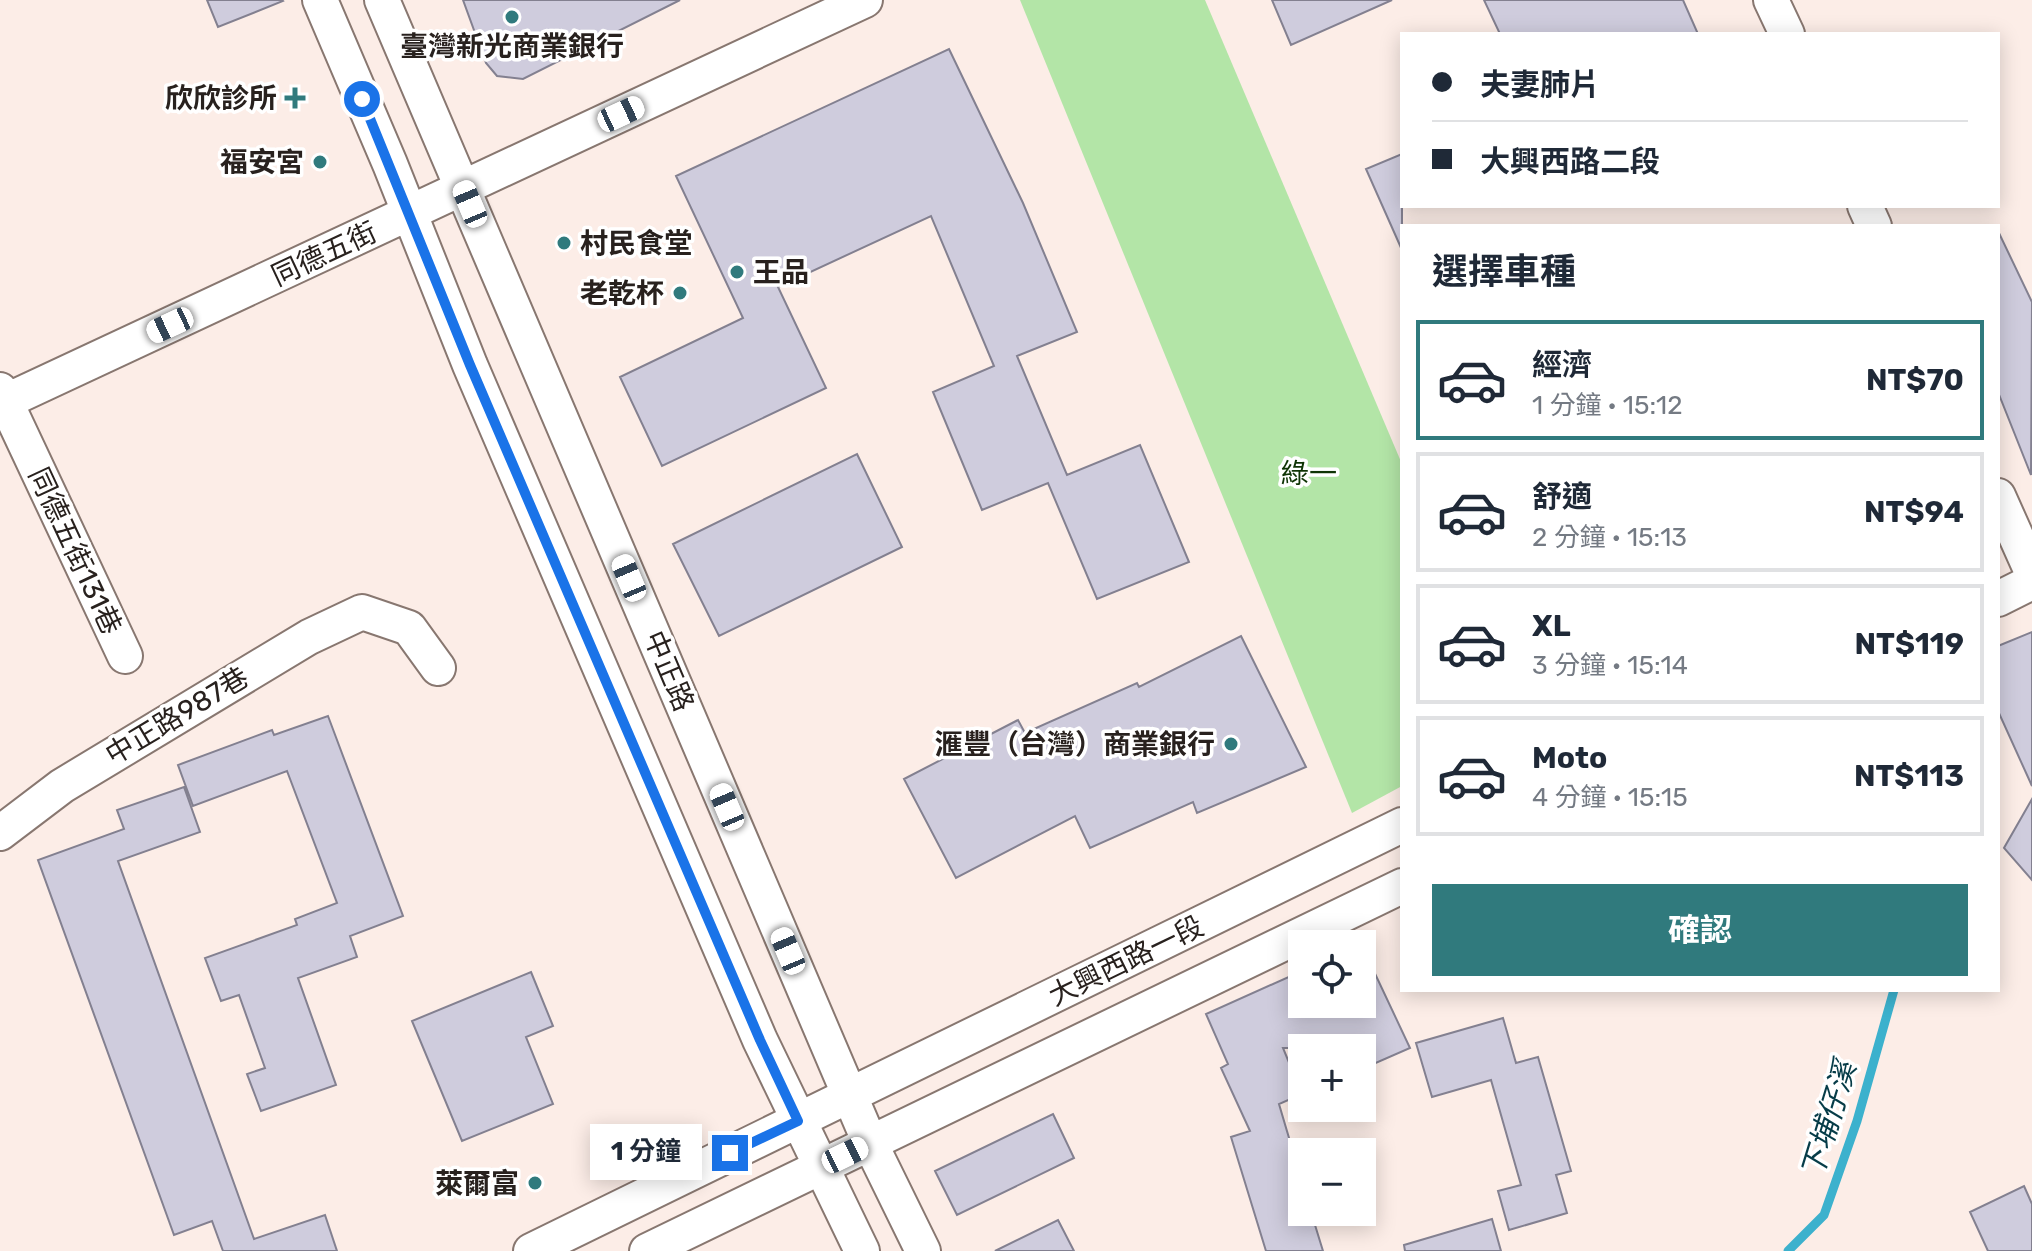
<!DOCTYPE html>
<html lang="zh-TW">
<meta charset="utf-8">
<style>
body{margin:0;font-family:Rubik,"Noto Sans TC",sans-serif;background:#f6f6f7;color:#1f2937;height:100vh;display:flex;flex-direction:column;font-size:30px;white-space:nowrap}
*{box-sizing:border-box;margin:0}
p{font-size:26px;color:#747a83}
.icon{flex:none;width:44px;height:44px;fill:none;stroke:currentColor;stroke-width:2;stroke-linecap:round;stroke-linejoin:round}
.map{position:relative;flex:1;overflow:hidden}
.drawer{position:absolute;left:1400px;top:224px;width:600px;height:768px;display:flex;flex-direction:column;background:#fff;border-radius:0px;box-shadow:0 4px 20px #0003}
.drawer>*{flex:none}
.guide{position:absolute;left:1400px;top:32px;width:600px;height:176px;border-radius:0px;box-shadow:0 4px 20px #0003;display:grid;align-content:center;height:176px;padding:0 32px;background:#fff}
.fabs{position:absolute;left:1288px;top:930px;display:grid;gap:16px}
.fabs a{display:grid;place-items:center;width:88px;height:88px;border-radius:0px;background:#fff;box-shadow:0 4px 20px #0003;font-size:40px}
.end{position:absolute;width:36px;height:36px;margin:-18px;border:10px solid #1a73e8;background:#fff;box-shadow:0 0 0 4px #fff}
.from{border-radius:50%}
.bubble{position:absolute;height:56px;border-radius:0px;background:#fff;box-shadow:0 4px 20px #0003;font-size:26px;font-weight:700;line-height:56px;text-align:center}
.car{position:absolute;width:24px;height:48px;margin:-24px -12px;border-radius:10px;box-shadow:0 0 6px 2px #0007;background:linear-gradient(#fff 24%,#345 0 40%,#fff 0 76%,#345 0 86%,#fff 0)}
.guide b{display:flex;align-items:center;gap:28px;height:76px;font-size:30px}
.guide b+b{border-top:2px solid #e0e1e3}
.guide i{width:20px;height:20px;background:#1f2937}
ul{padding:0;list-style:none}
li{display:flex;align-items:center;gap:24px;height:120px;margin:0 16px 12px;padding:0 16px;border:4px solid #e0e1e3;border-radius:0px}
li div{flex:1}
li b{display:block;font-size:30px}
li em{font-style:normal;font-weight:700}
li.selected{border-color:#307a7d}
li>.icon{width:72px;height:72px;stroke-width:1.5}
h2{padding:0 32px;font-size:36px;line-height:96px}
.cta{display:flex;gap:16px;margin-top:auto;padding:16px 32px}
.cta a{flex:1;height:92px;border-radius:0px;background:#307a7d;color:#fff;font-size:32px;font-weight:700;line-height:92px;text-align:center}
.map>svg:first-child{display:block}
.green{fill:#b3e5a7}
.lines{fill:none;stroke-linecap:round;stroke-linejoin:round}
.stream{stroke:#3cb1cd;stroke-width:9}
.building{fill:#cfccdd;stroke:#838090;stroke-width:2}
.minor-casing{stroke:#887770;stroke-width:38}
.minor{stroke:#fff;stroke-width:34}
.route{stroke:#1a73e8;stroke-width:10}
.poi-dot{fill:#307a7d;stroke:#fff;stroke-width:3}
.labels{text-anchor:middle;dominant-baseline:central;stroke-width:7;stroke-linejoin:round;paint-order:stroke}
.poi-label{font-size:28px;font-weight:bold;fill:#28211e;stroke:#fff;text-anchor:end}
.street-label{font-size:28px;fill:#28211e;stroke:#fff}
.park-label{font-size:28px;fill:#0f3405;stroke:#fff}
.water-label{font-size:30px;font-style:italic;fill:#063c48;stroke:#fff}
</style>
<div class="map">
<svg width="2032" height="1251" viewBox="0 0 2032 1251">
<rect width="100%" height="100%" fill="#fcede7"/>
<path class="green" d="M 1020,0 L 1205,0 L 1402,464 L 1402,786 L 1352,813 Z"/>
<g class="lines">
<path class="stream" d="M 1788,1251 L 1824,1215 L 1857,1121 L 1894,990"/>
</g>
<path class="building" d="M 207,0 L 282,0 L 283,1 L 218,27 Z
M 463,0 L 680,0 L 523,79 L 497,76 L 486,63 Z
M 1272,0 L 1392,0 L 1291,45 Z
M 1484,0 L 1683,0 L 1698,34 L 1500,34 Z
M 949,49 L 1023,203 L 1077,332 L 1017,356 L 1067,475 L 1140,445 L 1189,562 L 1097,599 L 1048,483 L 982,510 L 933,392 L 994,366 L 931,216 L 778,287 L 826,388 L 662,466 L 620,377 L 743,318 L 676,176 Z
M 1402,154 L 1402,250 L 1366,169 Z
M 1998,231 L 2032,302 L 2031,475 L 1998,392 Z
M 857,454 L 902,547 L 719,636 L 673,544 Z
M 2032,632 L 2032,786 L 1998,711 L 1998,646 Z
M 1241,636 L 1306,767 L 1197,813 L 1193,802 L 1090,848 L 1075,816 L 956,878 L 904,779 L 1018,720 L 1025,733 L 1137,683 L 1139,687 Z
M 328,716 L 403,916 L 350,936 L 357,957 L 298,978 L 336,1085 L 261,1111 L 247,1074 L 265,1068 L 239,995 L 221,1001 L 205,958 L 297,925 L 295,919 L 337,903 L 287,771 L 193,806 L 178,765 L 272,730 L 274,735 Z
M 184,787 L 200,832 L 118,861 L 254,1239 L 325,1215 L 337,1251 L 223,1251 L 212,1221 L 174,1235 L 38,860 L 124,829 L 117,810 Z
M 2032,799 L 2032,880 L 2004,848 Z
M 1362,946 L 1410,1048 L 1362,1069 L 1362,1048 L 1283,1048 L 1302,1094 L 1279,1104 L 1302,1182 L 1302,1212 L 1311,1212 L 1323,1251 L 1266,1251 L 1231,1137 L 1250,1131 L 1221,1068 L 1228,1064 L 1206,1014 L 1302,971 L 1302,1004 L 1362,1004 Z
M 531,972 L 553,1026 L 526,1037 L 553,1104 L 462,1141 L 412,1021 Z
M 1503,1018 L 1516,1063 L 1538,1057 L 1571,1171 L 1556,1175 L 1567,1213 L 1509,1230 L 1498,1191 L 1521,1185 L 1491,1080 L 1432,1097 L 1416,1043 Z
M 1053,1114 L 1074,1158 L 957,1215 L 935,1171 Z
M 2024,1186 L 2032,1204 L 2032,1251 L 1988,1251 L 1970,1212 Z
M 1492,1219 L 1501,1251 L 1405,1251 L 1404,1245 Z
M 1058,1220 L 1074,1251 L 995,1251 Z"/>
<g class="lines">
<g class="minor-casing">
<path id="minor" d="M 320,0 L 390,164 L 470,365 L 760,1040 L 862,1251
M 382,0 L 870,1143 L 923,1251
M 1771,0 L 1787,34
M 1865,206 L 1874,226
M 0,390 L 125,656
M 0,404 L 865,0
M 1998,496 L 2032,572
M 1998,599 L 2032,582
M 0,833 L 62,786 L 309,637 L 362,612 L 409,628 L 438,668
M 531,1251 L 1402,825
M 647,1251 L 1402,886"/>
</g>
<use href="#minor" class="minor"/>
</g>
<g class="lines">
<path class="route" d="M 362,99 L 470,365 L 760,1040 L 798,1121 L 730,1153"/>
</g>
<g class="poi-dot">
<circle cx="512" cy="17" r="8"/>
<path d="M291 86h8v8h8v8h-8v8h-8v-8h-8v-8h8z"/>
<circle cx="320" cy="162" r="8"/>
<circle cx="564" cy="243" r="8"/>
<circle cx="737" cy="272" r="8"/>
<circle cx="680" cy="293" r="8"/>
<circle cx="1231" cy="744" r="8"/>
<circle cx="535" cy="1183" r="8"/>
</g>
<g class="labels">
<g class="poi-label">
<text x="512" y="46" text-anchor="middle">臺灣新光商業銀行</text>
<text x="277" y="98">欣欣診所</text>
<text x="304" y="162">福安宮</text>
<text x="580" y="243" text-anchor="start">村民食堂</text>
<text x="753" y="272" text-anchor="start">王品</text>
<text x="664" y="293">老乾杯</text>
<text x="1215" y="744">滙豐（台灣）商業銀行</text>
<text x="519" y="1183">萊爾富</text>
</g>
<g class="street-label">
<text transform="translate(324 254) rotate(-25)">同德五街</text>
<text transform="translate(75 551) rotate(65)">同德五街131巷</text>
<text transform="translate(669 671) rotate(67)">中正路</text>
<text transform="translate(177 716) rotate(-31)">中正路987巷</text>
<text transform="translate(1126 961) rotate(-26)">大興西路一段</text>
</g>
<g class="park-label">
<text x="1309" y="473">綠一</text>
</g>
<g class="water-label">
<text transform="translate(1829 1120) rotate(-73)">下埔仔溪</text>
</g>
</g>
</svg>
<div class="fabs">
<a><svg class="icon" aria-label="locate" viewBox="0 0 24 24"><circle cx="12" cy="12" r="6"/><path d="M12 2v4M12 18v4M2 12h4M18 12h4"/></svg></a>
<a>+</a>
<a>−</a>
</div>
<i class="end from" style="left:362px;top:99px"></i>
<i class="end" style="left:730px;top:1153px"></i>
<div class="bubble" style="left:590px;top:1124px;width:112px">1 分鐘</div>
<i class="car" style="left:621px;top:114px;rotate:65deg"></i>
<i class="car" style="left:470px;top:204px;rotate:337deg"></i>
<i class="car" style="left:170px;top:325px;rotate:245deg"></i>
<i class="car" style="left:629px;top:578px;rotate:337deg"></i>
<i class="car" style="left:727px;top:807px;rotate:337deg"></i>
<i class="car" style="left:788px;top:951px;rotate:337deg"></i>
<i class="car" style="left:845px;top:1155px;rotate:64deg"></i>
<div class="guide">
<b><i class="from"></i>夫妻肺片</b>
<b><i></i>大興西路二段</b>
</div>
<section class="drawer">
<h2>選擇車種</h2>
<ul>
<li class="selected"><svg class="icon" aria-label="car" viewBox="0 0 24 24"><path d="M5 17H2v-5l4-1 3-4h7l3 4 3 1v5h-3M9 17h6M6 11h13"/><circle cx="7" cy="17" r="2"/><circle cx="17" cy="17" r="2"/></svg><div><b>經濟</b><p>1 分鐘 · 15:12</p></div><em>NT$70</em></li>
<li><svg class="icon" aria-label="car" viewBox="0 0 24 24"><path d="M5 17H2v-5l4-1 3-4h7l3 4 3 1v5h-3M9 17h6M6 11h13"/><circle cx="7" cy="17" r="2"/><circle cx="17" cy="17" r="2"/></svg><div><b>舒適</b><p>2 分鐘 · 15:13</p></div><em>NT$94</em></li>
<li><svg class="icon" aria-label="car" viewBox="0 0 24 24"><path d="M5 17H2v-5l4-1 3-4h7l3 4 3 1v5h-3M9 17h6M6 11h13"/><circle cx="7" cy="17" r="2"/><circle cx="17" cy="17" r="2"/></svg><div><b>XL</b><p>3 分鐘 · 15:14</p></div><em>NT$119</em></li>
<li><svg class="icon" aria-label="car" viewBox="0 0 24 24"><path d="M5 17H2v-5l4-1 3-4h7l3 4 3 1v5h-3M9 17h6M6 11h13"/><circle cx="7" cy="17" r="2"/><circle cx="17" cy="17" r="2"/></svg><div><b>Moto</b><p>4 分鐘 · 15:15</p></div><em>NT$113</em></li>
</ul>
<div class="cta"><a>確認</a></div>
</section>
</div>
